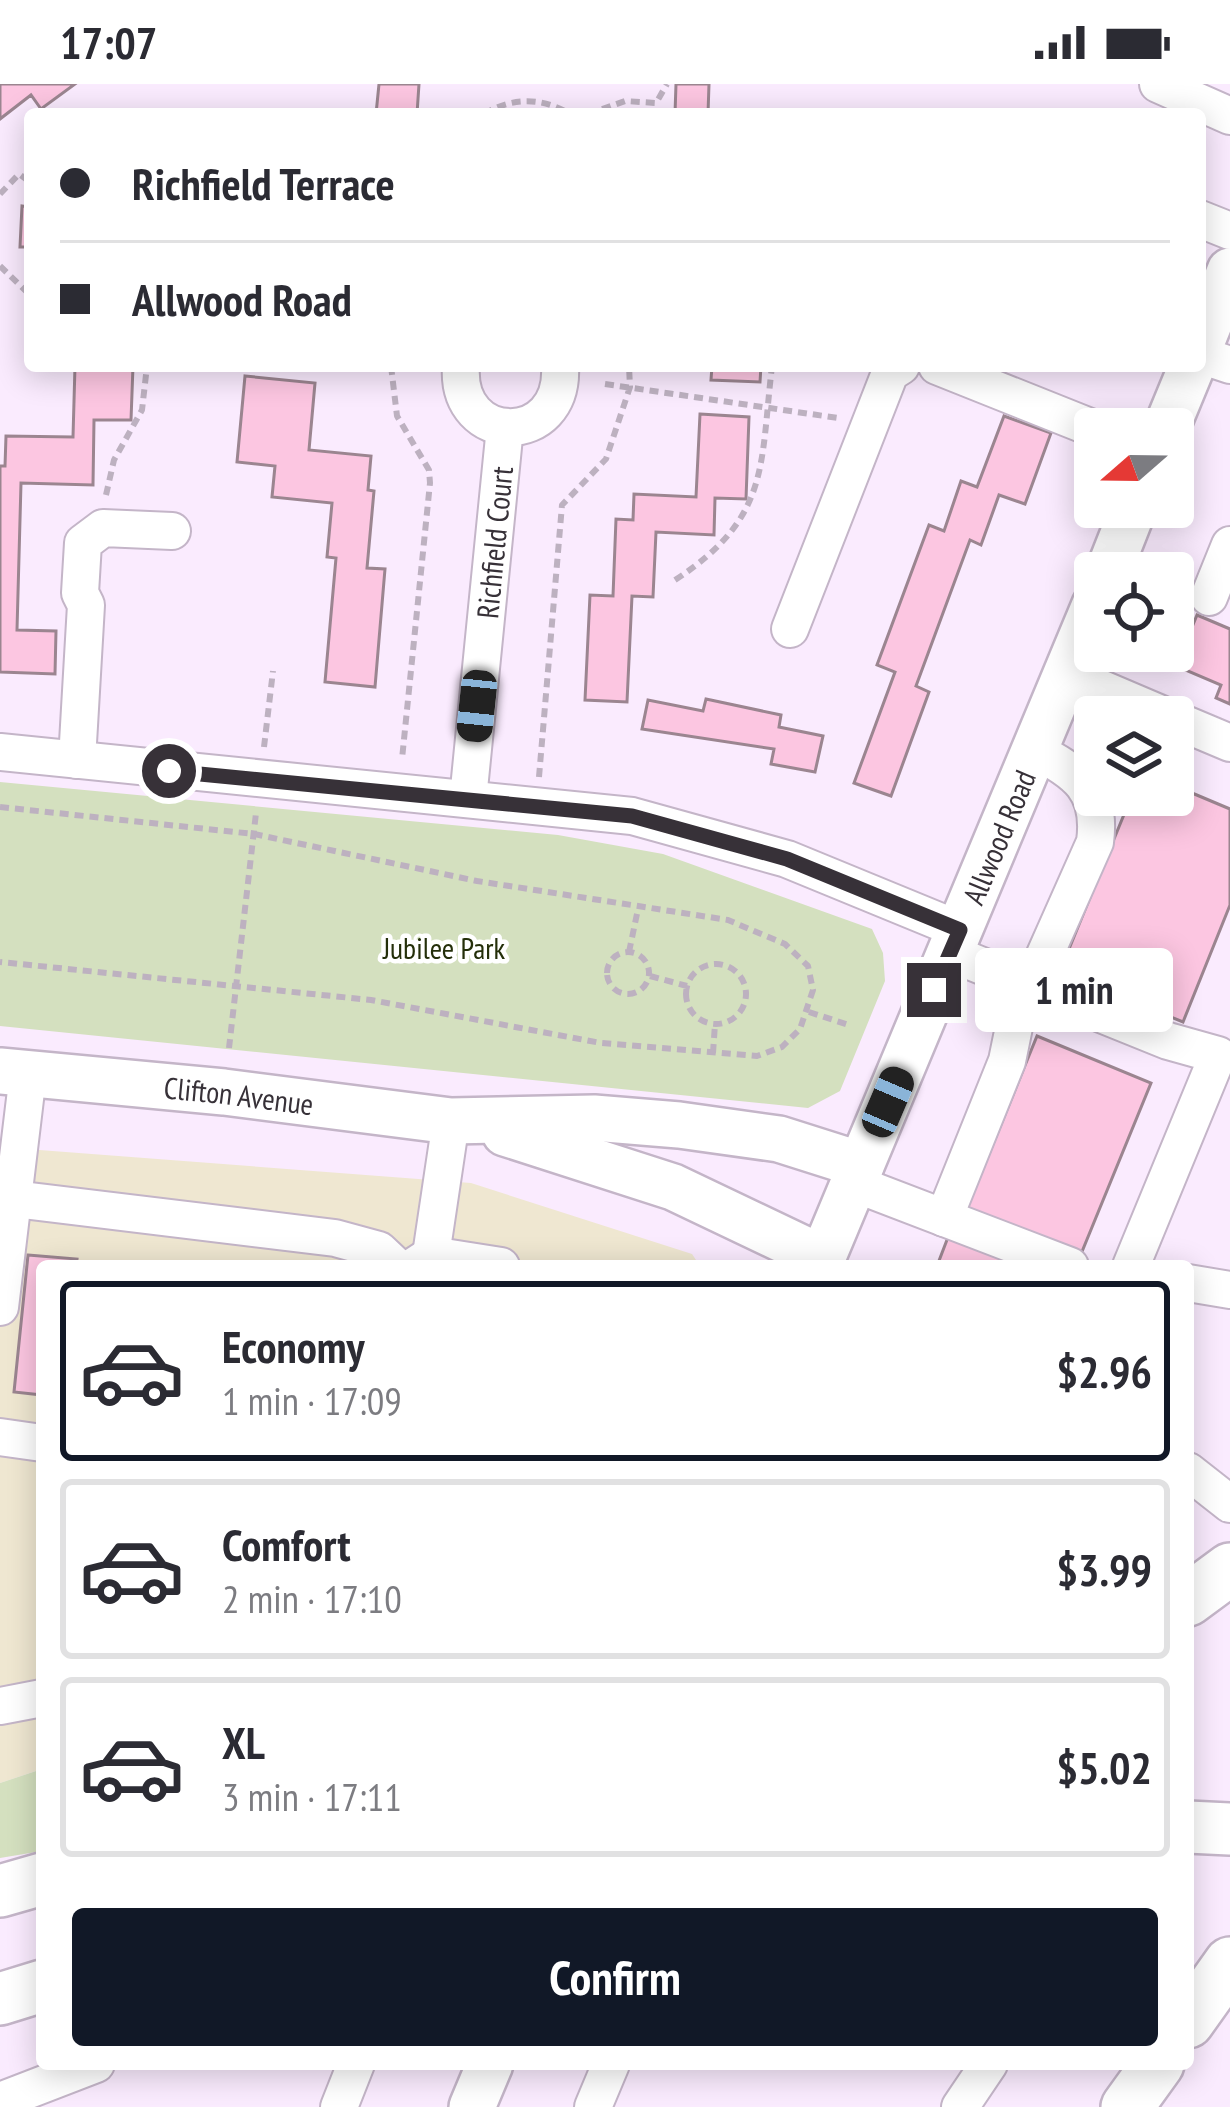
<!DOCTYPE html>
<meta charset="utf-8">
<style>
body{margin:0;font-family:"PT Sans Narrow",sans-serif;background:#f7f7f7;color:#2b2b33;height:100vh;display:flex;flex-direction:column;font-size:45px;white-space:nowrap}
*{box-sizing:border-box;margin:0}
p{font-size:39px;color:#7c7c81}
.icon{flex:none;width:66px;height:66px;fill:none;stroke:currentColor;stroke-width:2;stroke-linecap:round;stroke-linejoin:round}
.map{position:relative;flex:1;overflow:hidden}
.panel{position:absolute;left:36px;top:1176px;width:1158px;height:810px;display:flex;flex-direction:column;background:#fff;border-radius:12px;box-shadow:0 6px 30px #0003}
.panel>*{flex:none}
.hud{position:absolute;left:24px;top:24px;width:1182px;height:264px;border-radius:12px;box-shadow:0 6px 30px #0003;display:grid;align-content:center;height:264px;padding:0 36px;background:#fff}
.needle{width:78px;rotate:250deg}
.fabs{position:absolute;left:1074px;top:324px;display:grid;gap:24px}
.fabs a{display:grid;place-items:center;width:120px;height:120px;border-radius:12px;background:#fff;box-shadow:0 6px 30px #0003;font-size:60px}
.end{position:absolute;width:54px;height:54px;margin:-27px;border:15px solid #373138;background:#fff;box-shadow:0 0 0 6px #fff}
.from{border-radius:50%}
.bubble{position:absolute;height:84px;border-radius:12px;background:#fff;box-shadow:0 6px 30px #0003;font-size:39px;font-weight:700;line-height:84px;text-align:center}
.car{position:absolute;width:36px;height:72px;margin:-36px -18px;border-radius:15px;box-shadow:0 0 9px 3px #0007;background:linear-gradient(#222 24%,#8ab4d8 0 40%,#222 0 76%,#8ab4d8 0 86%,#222 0)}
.hud b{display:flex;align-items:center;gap:42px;height:114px;font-size:45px}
.hud b+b{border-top:3px solid #e1e1e2}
.hud i{width:30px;height:30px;background:#2b2b33}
ul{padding:21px 0 0;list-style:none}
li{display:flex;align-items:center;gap:36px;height:180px;margin:0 24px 18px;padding:0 12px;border:6px solid #e1e1e2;border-radius:12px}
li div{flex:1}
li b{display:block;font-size:45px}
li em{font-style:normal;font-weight:700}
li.current{border-color:#111827}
li>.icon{width:108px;height:108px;stroke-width:1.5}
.cta{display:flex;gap:24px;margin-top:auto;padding:24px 36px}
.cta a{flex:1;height:138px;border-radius:12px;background:#111827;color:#fff;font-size:48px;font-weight:700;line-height:138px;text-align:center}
.status{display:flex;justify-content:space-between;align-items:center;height:84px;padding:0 60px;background:#fff;direction:ltr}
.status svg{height:33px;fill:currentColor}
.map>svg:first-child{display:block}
.commercial{fill:#efe7d1}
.green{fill:#d4e0bf}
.building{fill:#fcc6e1;stroke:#9b8590;stroke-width:3}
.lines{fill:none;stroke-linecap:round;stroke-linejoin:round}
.minor-casing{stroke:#c4b5c8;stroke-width:40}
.major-casing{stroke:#c4b5c8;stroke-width:50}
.highway-casing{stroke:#c4b5c8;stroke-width:56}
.path{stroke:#bdb1c0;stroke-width:6;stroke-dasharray:9 6;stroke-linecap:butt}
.minor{stroke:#fff;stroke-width:36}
.major{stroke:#fff;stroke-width:45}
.highway{stroke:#fff;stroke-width:51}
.route{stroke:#373138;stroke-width:15}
.labels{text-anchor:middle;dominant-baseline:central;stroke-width:9;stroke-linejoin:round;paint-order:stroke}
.street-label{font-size:30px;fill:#373138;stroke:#fff}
.park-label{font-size:30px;fill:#242f0a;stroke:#fff}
</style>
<div class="status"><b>17:07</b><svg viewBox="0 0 49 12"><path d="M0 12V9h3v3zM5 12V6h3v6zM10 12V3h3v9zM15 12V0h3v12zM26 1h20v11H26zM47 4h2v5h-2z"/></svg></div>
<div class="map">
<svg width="1230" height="2023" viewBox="0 0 1230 2023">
<rect width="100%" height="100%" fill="#faebfe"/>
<path class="commercial" d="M 0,1063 L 471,1099 L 692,1170 L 700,1182 L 42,1182 L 42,1685 L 0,1699 Z"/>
<path class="green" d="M 0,698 L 558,751 L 663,770 L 872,845 L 883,869 L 885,897 L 840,1007 L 808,1024 L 0,942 Z
M 42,1685 L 42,1767 L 0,1774 L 0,1699 Z"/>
<path class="building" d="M 0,0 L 75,0 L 41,25 L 31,11 L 0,35 Z
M 379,0 L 419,0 L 417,30 L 376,30 Z
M 676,0 L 709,0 L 708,30 L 675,30 Z
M 22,122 L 30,123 L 30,163 L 20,163 Z
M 75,282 L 133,282 L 131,336 L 94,336 L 93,401 L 21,399 L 17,546 L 56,547 L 55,590 L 0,588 L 0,382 L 5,382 L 6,352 L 73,353 Z
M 712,282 L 761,282 L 760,298 L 711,296 Z
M 245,292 L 315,299 L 309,366 L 371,372 L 368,406 L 374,407 L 367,484 L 385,485 L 375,603 L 325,598 L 336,474 L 327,473 L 332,419 L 272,413 L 275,382 L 237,378 Z
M 700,330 L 749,333 L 746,415 L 715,414 L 714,451 L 656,448 L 653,513 L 632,512 L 627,618 L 585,616 L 590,511 L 613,512 L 616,435 L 633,436 L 634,410 L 696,413 Z
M 1004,332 L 1051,349 L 1025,420 L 999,411 L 981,461 L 970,456 L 916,602 L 929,608 L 891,712 L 854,699 L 895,588 L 877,581 L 929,441 L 944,447 L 961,397 L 977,403 Z
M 1197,531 L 1230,545 L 1230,620 L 1216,614 L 1221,601 L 1176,582 Z
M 706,615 L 781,631 L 779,643 L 823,652 L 815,688 L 771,680 L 774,665 L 642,645 L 648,616 L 703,627 Z
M 1173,701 L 1230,725 L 1230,821 L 1183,938 L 1060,887 L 1132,711 L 1173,711 Z
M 1037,952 L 1151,999 L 1081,1170 L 967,1124 Z
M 950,1148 L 1032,1182 L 937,1182 Z
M 28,1171 L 77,1175 L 76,1182 L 42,1182 L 42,1311 L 14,1308 Z"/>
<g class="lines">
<g class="minor-casing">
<g id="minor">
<path d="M 1158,0 L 1230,32"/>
<path d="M 1200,135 L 1230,147"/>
<path d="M 1200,271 L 1230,281"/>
<path d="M 461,282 C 455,363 565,364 560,282"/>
<path d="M 937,282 L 1095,345"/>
<path d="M 1209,513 L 1230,461"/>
<path d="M 790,545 L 890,289 L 901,282"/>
<path d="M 1067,590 L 1168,633"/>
<path d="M 1173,635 L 1230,659"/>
<path d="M 0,668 L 632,732 L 787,775 L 960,846"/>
<path d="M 77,676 L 86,521 L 80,509 L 83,459 L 103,444 L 172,447"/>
<path id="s1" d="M 468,715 L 505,343"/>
<path d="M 950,869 L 1168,957 L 1218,971 L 1131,1182"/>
<path d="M 1031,902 L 1095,758 C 1102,706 1077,688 1034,666"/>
<path d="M 853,1099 L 1070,1182"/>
<path d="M 14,1115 L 335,1154 L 379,1166 L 396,1182"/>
<path d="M 944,1134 L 1007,977 L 1014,943 L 1004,891"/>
<path d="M 431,1171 L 451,1037"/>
<path d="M 414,1182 L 431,1171 L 501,1182"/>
<path d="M 1188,1199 L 1230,1206"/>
<path d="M 0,1223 L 28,990"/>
<path d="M 0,1353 L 42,1359"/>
<path d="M 1188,1387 L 1230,1420"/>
<path d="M 0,1622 L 42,1614"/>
<path d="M 0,2017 L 96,1980"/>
<path d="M 339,2023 L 356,1980"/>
<path d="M 593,2023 L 611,1980"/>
<path d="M 960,2023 L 989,1980"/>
</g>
</g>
<g class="major-casing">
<g id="major">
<path d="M 1200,262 L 1230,187"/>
<path d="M 1166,345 L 1192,282"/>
<path d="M 1108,489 L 1134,423"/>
<path id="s2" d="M 0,987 L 224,1008 L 451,1037 L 594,1034 L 679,1041 L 779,1055 L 861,1081"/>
<path d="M 505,1049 L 673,1103 L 822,1174"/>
<path id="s3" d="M 819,1182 L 1095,521"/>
<path d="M 472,2023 L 490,1980"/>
</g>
</g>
<g class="highway-casing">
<path id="highway" d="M 1188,1516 L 1230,1485
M 1188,1743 L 1230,1745
M 0,1807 L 42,1795
M 0,1915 L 42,1902
M 1188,1938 L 1230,1879
M 1127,2023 L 1158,1980"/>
</g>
<path class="path" d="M 484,30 C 512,13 542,13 570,30
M 588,30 L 625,17 L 656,19 L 667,0
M 0,110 L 19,90 L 30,98
M 0,182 L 30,211
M 391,282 L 397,332 L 429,386 L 430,399 L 402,675
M 409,282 L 411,282
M 605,300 L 838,334
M 106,411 L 114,376 L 142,326 L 147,282
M 675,496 C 770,434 760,383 772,282
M 264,663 L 273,587
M 539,693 L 562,421 L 606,375 L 630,303 L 629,282
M 0,723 L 254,750 L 477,797 L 728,836 L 785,860 L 808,882 L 813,906 L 800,945 L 782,963 L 757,972 L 601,959 L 371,916 L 0,878
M 629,868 L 638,825
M607 889a21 21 0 1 1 42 0a21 21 0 1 1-42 0Z
M686 910a30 30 0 1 1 60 0a30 30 0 1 1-60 0Z
M 650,892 L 687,902
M 809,928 L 849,941
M 229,964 L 256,729
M 713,969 L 715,940"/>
<use href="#minor" class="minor"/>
<use href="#major" class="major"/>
<use href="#highway" class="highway"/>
</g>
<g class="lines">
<path class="route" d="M 169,687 L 632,732 L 787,775 L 960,846 L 934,906"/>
</g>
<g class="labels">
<g class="street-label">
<text stroke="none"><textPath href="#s1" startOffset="258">Richfield Court</textPath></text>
<text stroke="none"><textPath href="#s3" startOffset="465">Allwood Road</textPath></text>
<text stroke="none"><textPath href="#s2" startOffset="240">Clifton Avenue</textPath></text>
</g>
<g class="park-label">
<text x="444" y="863">Jubilee Park</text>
</g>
</g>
</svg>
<div class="fabs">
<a><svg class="needle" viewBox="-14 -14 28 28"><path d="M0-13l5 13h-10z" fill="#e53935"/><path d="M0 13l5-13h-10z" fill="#7c7c81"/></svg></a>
<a><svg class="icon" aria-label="locate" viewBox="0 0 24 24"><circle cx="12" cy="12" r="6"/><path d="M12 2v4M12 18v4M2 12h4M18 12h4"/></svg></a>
<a><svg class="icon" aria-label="layers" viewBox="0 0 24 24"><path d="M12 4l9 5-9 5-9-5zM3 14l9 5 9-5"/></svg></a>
</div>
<i class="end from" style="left:169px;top:687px"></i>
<i class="end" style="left:934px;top:906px"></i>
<div class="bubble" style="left:975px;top:864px;width:198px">1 min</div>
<i class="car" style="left:477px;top:622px;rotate:186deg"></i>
<i class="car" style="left:888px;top:1018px;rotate:23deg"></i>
<div class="hud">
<b><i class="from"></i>Richfield Terrace</b>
<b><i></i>Allwood Road</b>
</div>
<section class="panel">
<ul>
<li class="current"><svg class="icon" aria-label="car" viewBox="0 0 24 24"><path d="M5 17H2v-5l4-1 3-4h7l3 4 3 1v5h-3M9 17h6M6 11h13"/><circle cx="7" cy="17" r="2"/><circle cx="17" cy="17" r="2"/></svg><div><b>Economy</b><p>1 min · 17:09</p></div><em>$2.96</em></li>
<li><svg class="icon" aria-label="car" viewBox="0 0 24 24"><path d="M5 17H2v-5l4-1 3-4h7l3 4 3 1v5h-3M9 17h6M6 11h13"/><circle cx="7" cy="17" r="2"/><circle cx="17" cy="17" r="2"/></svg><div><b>Comfort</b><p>2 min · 17:10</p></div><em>$3.99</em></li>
<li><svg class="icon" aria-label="car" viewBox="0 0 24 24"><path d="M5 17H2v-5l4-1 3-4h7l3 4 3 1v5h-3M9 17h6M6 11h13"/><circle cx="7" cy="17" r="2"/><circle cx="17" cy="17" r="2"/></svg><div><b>XL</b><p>3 min · 17:11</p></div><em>$5.02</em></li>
</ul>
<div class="cta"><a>Confirm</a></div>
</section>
</div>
